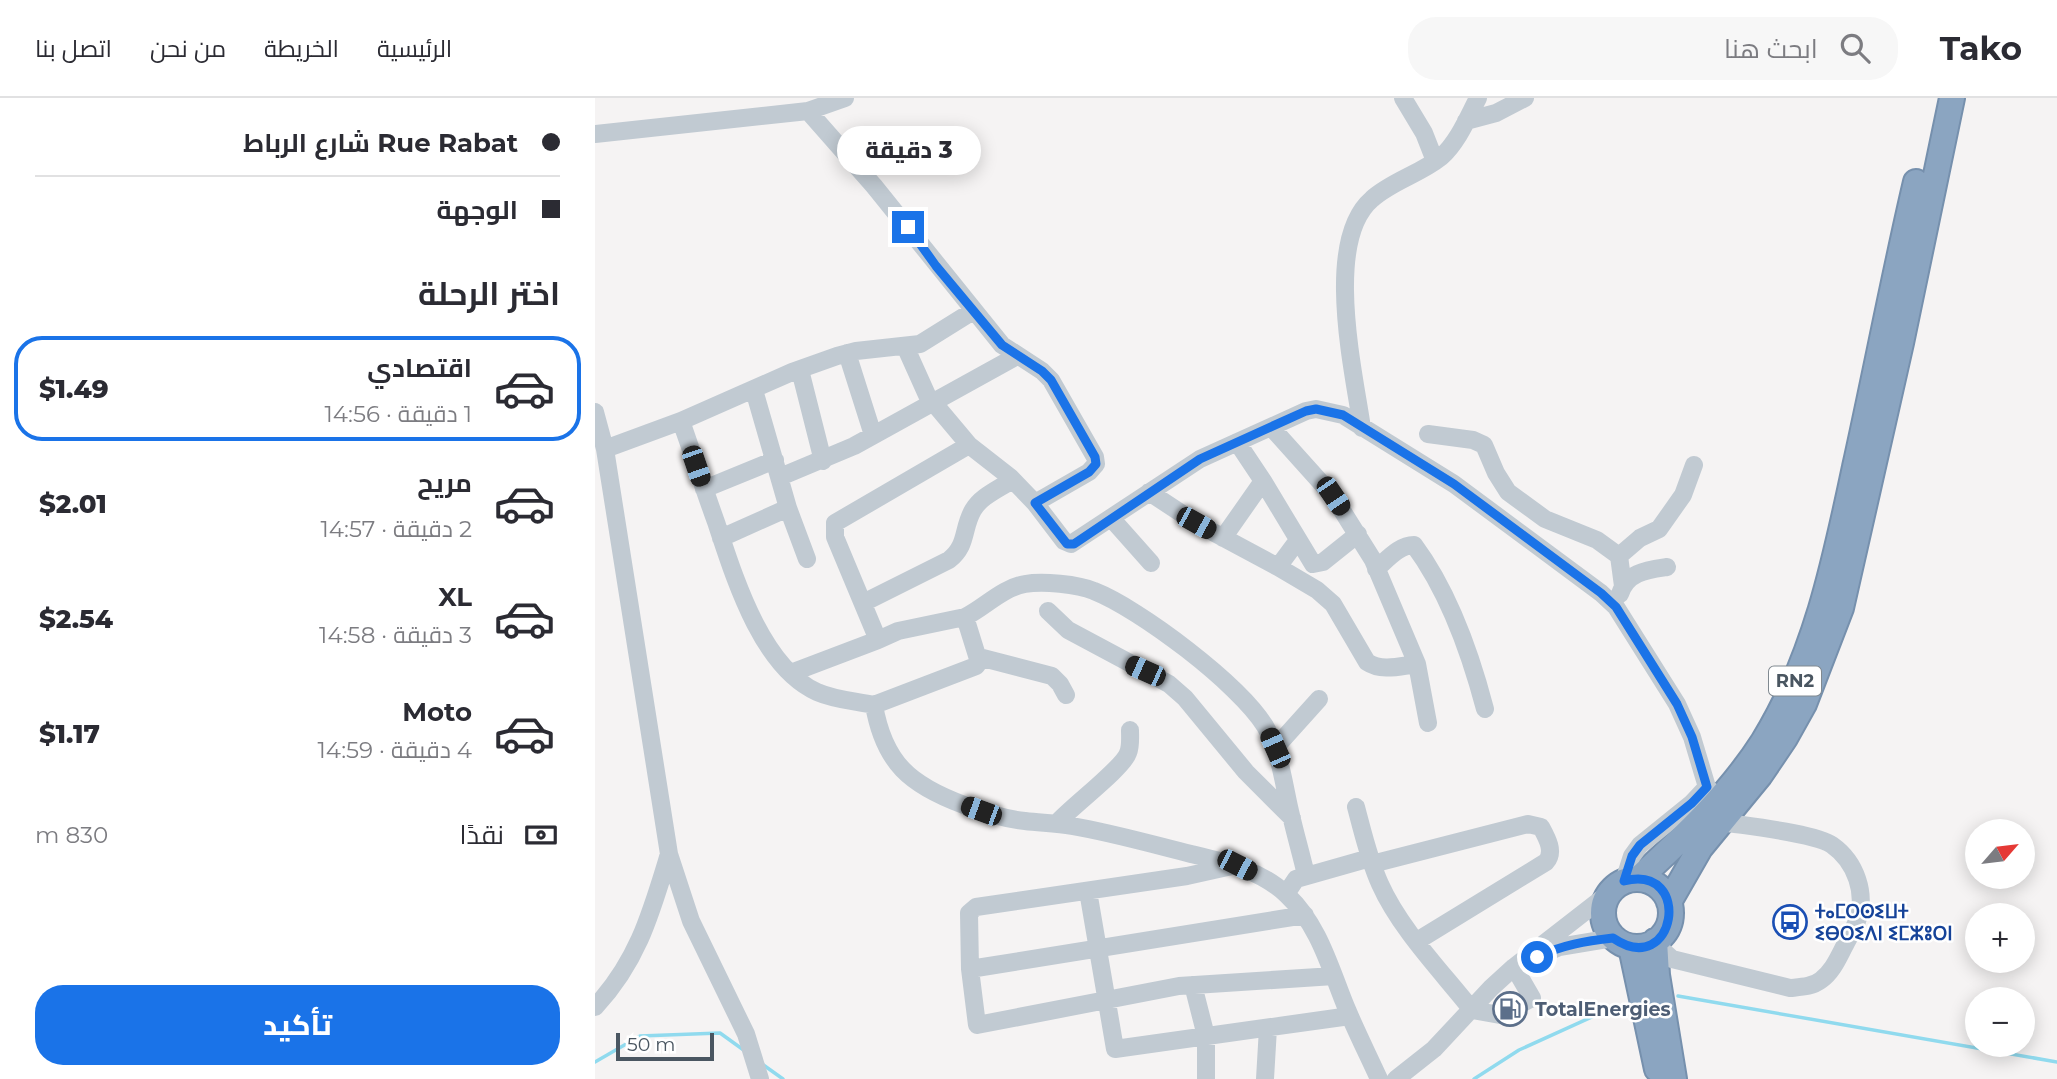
<!DOCTYPE html>
<html lang="ar">
<meta charset="utf-8">
<style>
body{margin:0;font-family:Montserrat,Cairo,"Noto Sans Tifinagh",sans-serif;background:#f7f7f7;color:#2b2b33;direction:rtl;height:100vh;display:flex;flex-direction:column;font-size:26px;white-space:nowrap}
*{box-sizing:border-box;margin:0}
p{font-size:23px;color:#7c7c81}
.icon{flex:none;width:38px;height:38px;fill:none;stroke:currentColor;stroke-width:2;stroke-linecap:round;stroke-linejoin:round}
.map{position:relative;flex:1;overflow:hidden;direction:ltr}
.details{display:flex;flex-direction:column;background:#fff;width:595px}
.details>*{flex:none}
.top-card{display:grid;align-content:center;height:154px;padding:0 35px;background:#fff}
.needle{width:46px;rotate:62deg}
.controls{position:absolute;left:1370px;top:721px;display:grid;gap:14px}
.controls a{display:grid;place-items:center;width:70px;height:70px;border-radius:50%;background:#fff;box-shadow:0 4px 18px #0003;font-size:35px}
.scale{position:absolute;left:21px;bottom:18px;width:98px;box-sizing:border-box;padding-left:7px;border:4px solid #4a5661;border-top:0;font-size:19px;line-height:24px;white-space:nowrap;color:#4a5661;-webkit-text-stroke:5px #fff;paint-order:stroke}
.end{position:absolute;width:32px;height:32px;margin:-16px;border:9px solid #1a73e8;background:#fff;box-shadow:0 0 0 4px #fff}
.from{border-radius:50%}
.bubble{position:absolute;height:49px;border-radius:24px;background:#fff;box-shadow:0 4px 18px #0003;font-size:23px;font-weight:800;line-height:49px;text-align:center;direction:rtl}
.car{position:absolute;width:21px;height:42px;margin:-21px -10px;border-radius:9px;box-shadow:0 0 5px 2px #0007;background:linear-gradient(#222 24%,#8ab4d8 0 40%,#222 0 76%,#8ab4d8 0 86%,#222 0)}
.top-card b{display:flex;align-items:center;gap:24px;height:66px;font-size:26px}
.top-card b+b{border-top:2px solid #e1e1e2}
.top-card i{width:18px;height:18px;background:#2b2b33}
ul{padding:0;list-style:none}
li{display:flex;align-items:center;gap:21px;height:105px;margin:0 14px 10px;padding:0 21px;border:4px solid transparent;border-radius:28px}
li div{flex:1}
li b{display:block;font-size:26px}
li em{font-style:normal;font-weight:800}
li.active{border-color:#1a73e8}
li>.icon{width:63px;height:63px;stroke-width:1.5}
h2{padding:0 35px;font-size:32px;line-height:84px}
.pay{display:flex;align-items:center;gap:18px;height:77px;padding:0 35px;font-size:26px}
.pay p{margin-inline-start:auto}
.action{display:flex;gap:14px;margin-top:auto;padding:14px 35px}
.action a{flex:1;height:80px;border-radius:28px;background:#1a73e8;color:#fff;font-size:28px;font-weight:800;line-height:80px;text-align:center}
header{display:flex;align-items:center;gap:42px;box-sizing:border-box;height:98px;padding:0 35px;background:#fff;border-bottom:2px solid #e1e1e2}
header strong{font-size:33px}
nav{display:flex;gap:38px;margin-inline-start:auto;font-size:24px}
.search{width:490px;height:63px;background:#f7f7f7;display:flex;align-items:center;gap:18px;box-sizing:border-box;padding:0 24px;border-radius:28px;color:#7c7c81;font-size:26px}
main{display:flex;flex:1;min-height:0}
.map>svg:first-child{display:block}
.lines{fill:none;stroke-linecap:round;stroke-linejoin:round}
.stream{stroke:#90daee;stroke-width:3.5}
.highway-casing{stroke:#7690ad;stroke-width:28}
.minor{stroke:#c1cad2;stroke-width:18}
.highway{stroke:#8ba5c1;stroke-width:24}
.route{stroke:#1a73e8;stroke-width:9}
.labels{text-anchor:middle;dominant-baseline:central;stroke-width:5;stroke-linejoin:round;paint-order:stroke}
.shield{fill:#fff;stroke:#808990;stroke-width:2}
.shield-label{font-size:18px;font-weight:bold;fill:#4a5661}
.transit-label{font-size:19px;font-weight:bold;fill:#164399;stroke:#fff;text-anchor:start}
.service-label{font-size:19px;font-weight:bold;fill:#4e5e75;stroke:#fff;text-anchor:start}
</style>
<header>
<strong>Tako</strong>
<div class="search"><svg class="icon" aria-label="search" viewBox="0 0 24 24"><circle cx="10" cy="10" r="6"/><path d="M15 15l6 6"/></svg>ابحث هنا</div>
<nav><a>الرئيسية</a><a>الخريطة</a><a>من نحن</a><a>اتصل بنا</a></nav>
</header>
<main>
<div class="map">
<svg width="1462" height="981" viewBox="0 0 1462 981">
<rect width="100%" height="100%" fill="#f5f3f3"/>
<g class="lines">
<path class="stream" d="M 1083,898 L 1462,964
M 0,964 L 45,938 L 125,935 L 150,953
M 167,966 L 188,981
M 879,981 L 924,952 L 1021,908"/>
<g class="highway-casing">
<path id="highway" d="M 1043,781 C 1089,739 1134,697 1168,644 C 1220,560 1240,464 1260,369 C 1281,274 1299,178 1321,84
M1008 815a34 34 0 1 1 68 0a34 34 0 1 1-68 0Z
M 1074,804 L 1105,750 L 1165,677 L 1190,640 L 1209,606 L 1246,510 L 1306,245 L 1357,0
M 1060,843 L 1062,877 L 1079,981
M 1036,849 L 1062,971"/>
</g>
<path class="minor" d="M 808,0 L 829,35 L 840,63
M 213,13 L 279,88 L 407,247 L 447,273 L 456,282 L 500,359 L 501,366 L 494,374 L 440,405
M 871,23 L 901,15 L 930,0
M 0,36 L 213,13 L 250,0
M 378,213 L 325,246 L 261,253 L 242,258 L 197,274 L 86,323 C 98,357 109,391 121,424 C 139,478 166,569 222,594 C 240,602 260,603 279,607 C 289,665 315,687 369,707 C 388,714 409,721 430,723 C 446,725 462,725 477,728 C 518,735 556,746 596,756 C 630,764 666,772 692,797 C 724,827 735,870 751,909 C 761,933 773,957 784,981
M 310,248 L 332,297 L 374,347
M 252,255 L 278,337
M 205,272 L 228,363
M 0,314 L 10,351 L 74,756 L 96,823 L 151,936 L 165,981
M 676,329 L 738,398 L 778,462 L 822,566 L 833,625
M 767,330 C 759,274 728,143 777,101 C 797,83 825,76 846,59 C 863,44 873,19 883,0
M 833,336 L 878,342 L 889,347 L 901,375 L 913,394 L 950,421 L 1002,442 L 1024,458
M 642,344 L 668,383 L 718,466 L 728,464 L 763,436
M 10,351 L 86,323
M 185,379 L 259,348 L 422,258
M 109,391 L 180,362
M 554,394 L 601,425 L 683,469 L 703,442
M 193,410 L 212,461
M 516,420 L 556,465
M 126,440 L 193,410 L 159,292
M 628,440 L 668,383
M 683,469 L 722,492 L 738,506 L 772,564 C 787,574 805,568 822,566
M 781,471 C 792,462 804,447 819,447 C 854,494 875,554 890,611
M 1028,488 L 1024,458 L 1045,440 L 1064,431 L 1088,397 L 1099,367
M 1025,496 C 1032,474 1052,472 1072,469
M 268,505 L 354,462 C 373,447 367,431 378,412 C 386,398 404,391 417,382
M 453,513 L 473,532 L 574,586 L 590,600 L 651,674 L 697,720
M 370,519 C 390,509 407,490 430,486 C 447,483 483,486 499,493 C 545,511 644,586 670,628 C 683,650 687,675 692,699 C 697,725 705,751 711,777
M 384,559 L 457,578 L 465,586 L 471,597
M 196,575 L 283,542 L 240,439 L 240,425 L 374,347 L 415,379 L 440,405 L 469,443 L 476,446 L 605,361 L 711,313 L 721,311 L 748,317 L 859,386 L 1006,495 L 1021,509 L 1082,606 L 1097,639 L 1112,689 L 1124,702
M 279,607 L 381,568 L 384,564 L 370,519 L 303,533 L 283,542
M 680,650 L 724,601
M 761,709 C 768,735 774,762 785,786 C 805,831 847,874 877,912 L 905,917 L 937,900 L 919,869
M 462,725 C 476,709 528,670 533,655 C 536,648 535,639 535,632
M 777,766 L 933,726 L 946,729 C 952,740 960,754 951,764 L 822,843
M 637,768 L 592,778 L 381,809 L 374,815 L 375,871 L 710,817
M 1029,783 L 1037,758 L 1045,747 L 1097,705 L 1112,689
M 493,793 L 520,951 L 755,918
M 691,796 L 701,781 L 775,760
M 1065,840 L 1067,852 L 1077,861 L 1195,890 C 1206,889 1217,889 1226,882 C 1238,873 1243,860 1250,847 C 1254,839 1259,831 1262,823 C 1272,796 1261,764 1237,747 C 1220,735 1151,728 1127,724
M 942,859 L 964,849 L 1018,840
M 375,871 L 382,927 L 584,888 L 739,878
M 598,887 L 611,938 L 611,981
M 0,909 C 43,863 56,815 74,756
M 670,981 L 673,930
M 801,981 L 839,951 L 896,890 L 919,869 L 1014,795"/>
<use href="#highway" class="highway"/>
</g>
<g class="lines">
<path class="route" d="M 313,129 L 341,168 L 407,247 L 447,273 L 456,282 L 500,359 L 501,366 L 494,374 L 440,405 L 472,446 L 479,446 L 605,361 L 711,313 L 721,311 L 748,317 L 859,386 L 1006,495 L 1021,509 L 1082,606 L 1097,639 L 1112,689 L 1097,705 L 1045,747 L 1037,758 L 1029,783 C 1099,765 1081,883 1018,840 C 991,843 967,847 942,859"/>
</g>
<defs>
<g id="bus-ring" transform="scale(1.75)"><circle r="9.5" fill="#fff" stroke="#1a4fb4" stroke-width="1.5"/><path d="M-5-6H5V4H4V6H2V4H-2V6H-4V4H-5ZM-3.5-4V0h7V-4ZM-3.5 1.2v1.5H-2V1.2ZM2 1.2v1.5H3.5V1.2Z" fill="#1a4fb4"/></g>
<g id="fuel-ring" transform="scale(1.75)"><circle r="9.5" fill="#fff" stroke="#5c6f8a" stroke-width="1.5"/><path d="M-5.5-6h7V0h2V4h1.3V-2.5L3-4.5l.8-.8L6-3V5H2.5V1h-1V6h-7ZM-4.2-4.7v3.2H.2V-4.7Z" fill="#5c6f8a"/></g>
</defs>
<g fill-rule="evenodd">
<use href="#bus-ring" x="1195" y="824"/>
<use href="#fuel-ring" x="915" y="911"/>
</g>
<g class="labels">
<rect class="shield" x="1174" y="568.5" width="52" height="29" rx="5"/>
<g class="shield-label">
<text x="1200" y="583">RN2</text>
</g>
<g class="transit-label">
<text x="1220" y="813">ⵜⴰⵎⵔⵙⵉⵡⵜ<tspan x="1220" dy="22">ⵉⴱⵔⵉⴷⵏ ⵉⵎⵣⵓⵔⵏ</tspan></text>
</g>
<g class="service-label">
<text x="940" y="911">TotalEnergies</text>
</g>
</g>
</svg>
<div class="controls">
<a><svg class="needle" viewBox="-14 -14 28 28"><path d="M0-13l5 13h-10z" fill="#e53935"/><path d="M0 13l5-13h-10z" fill="#7c7c81"/></svg></a>
<a>+</a>
<a>−</a>
</div>
<div class="scale">50 m</div>
<i class="end from" style="left:942px;top:859px"></i>
<i class="end" style="left:313px;top:129px"></i>
<div class="bubble" style="left:242px;top:28px;width:144px">3 دقيقة</div>
<i class="car" style="left:101px;top:368px;rotate:161deg"></i>
<i class="car" style="left:738px;top:398px;rotate:146deg"></i>
<i class="car" style="left:601px;top:425px;rotate:119deg"></i>
<i class="car" style="left:550px;top:573px;rotate:294deg"></i>
<i class="car" style="left:680px;top:650px;rotate:336deg"></i>
<i class="car" style="left:386px;top:713px;rotate:290deg"></i>
<i class="car" style="left:642px;top:767px;rotate:117deg"></i>
</div>
<section class="details">
<div class="top-card">
<b><i class="from"></i>Rue Rabat شارع الرباط</b>
<b><i></i>الوجهة</b>
</div>
<h2>اختر الرحلة</h2>
<ul>
<li class="active"><svg class="icon" aria-label="car" viewBox="0 0 24 24"><path d="M5 17H2v-5l4-1 3-4h7l3 4 3 1v5h-3M9 17h6M6 11h13"/><circle cx="7" cy="17" r="2"/><circle cx="17" cy="17" r="2"/></svg><div><b>اقتصادي</b><p>1 دقيقة · 14:56</p></div><em>$1.49</em></li>
<li><svg class="icon" aria-label="car" viewBox="0 0 24 24"><path d="M5 17H2v-5l4-1 3-4h7l3 4 3 1v5h-3M9 17h6M6 11h13"/><circle cx="7" cy="17" r="2"/><circle cx="17" cy="17" r="2"/></svg><div><b>مريح</b><p>2 دقيقة · 14:57</p></div><em>$2.01</em></li>
<li><svg class="icon" aria-label="car" viewBox="0 0 24 24"><path d="M5 17H2v-5l4-1 3-4h7l3 4 3 1v5h-3M9 17h6M6 11h13"/><circle cx="7" cy="17" r="2"/><circle cx="17" cy="17" r="2"/></svg><div><b>XL</b><p>3 دقيقة · 14:58</p></div><em>$2.54</em></li>
<li><svg class="icon" aria-label="car" viewBox="0 0 24 24"><path d="M5 17H2v-5l4-1 3-4h7l3 4 3 1v5h-3M9 17h6M6 11h13"/><circle cx="7" cy="17" r="2"/><circle cx="17" cy="17" r="2"/></svg><div><b>Moto</b><p>4 دقيقة · 14:59</p></div><em>$1.17</em></li>
</ul>
<div class="pay"><svg class="icon" aria-label="cash" viewBox="0 0 24 24"><path d="M3 7h18v10H3z"/><circle cx="12" cy="12" r="2"/></svg>نقدًا<p>830 m</p></div>
<div class="action"><a>تأكيد</a></div>
</section>
</main>
